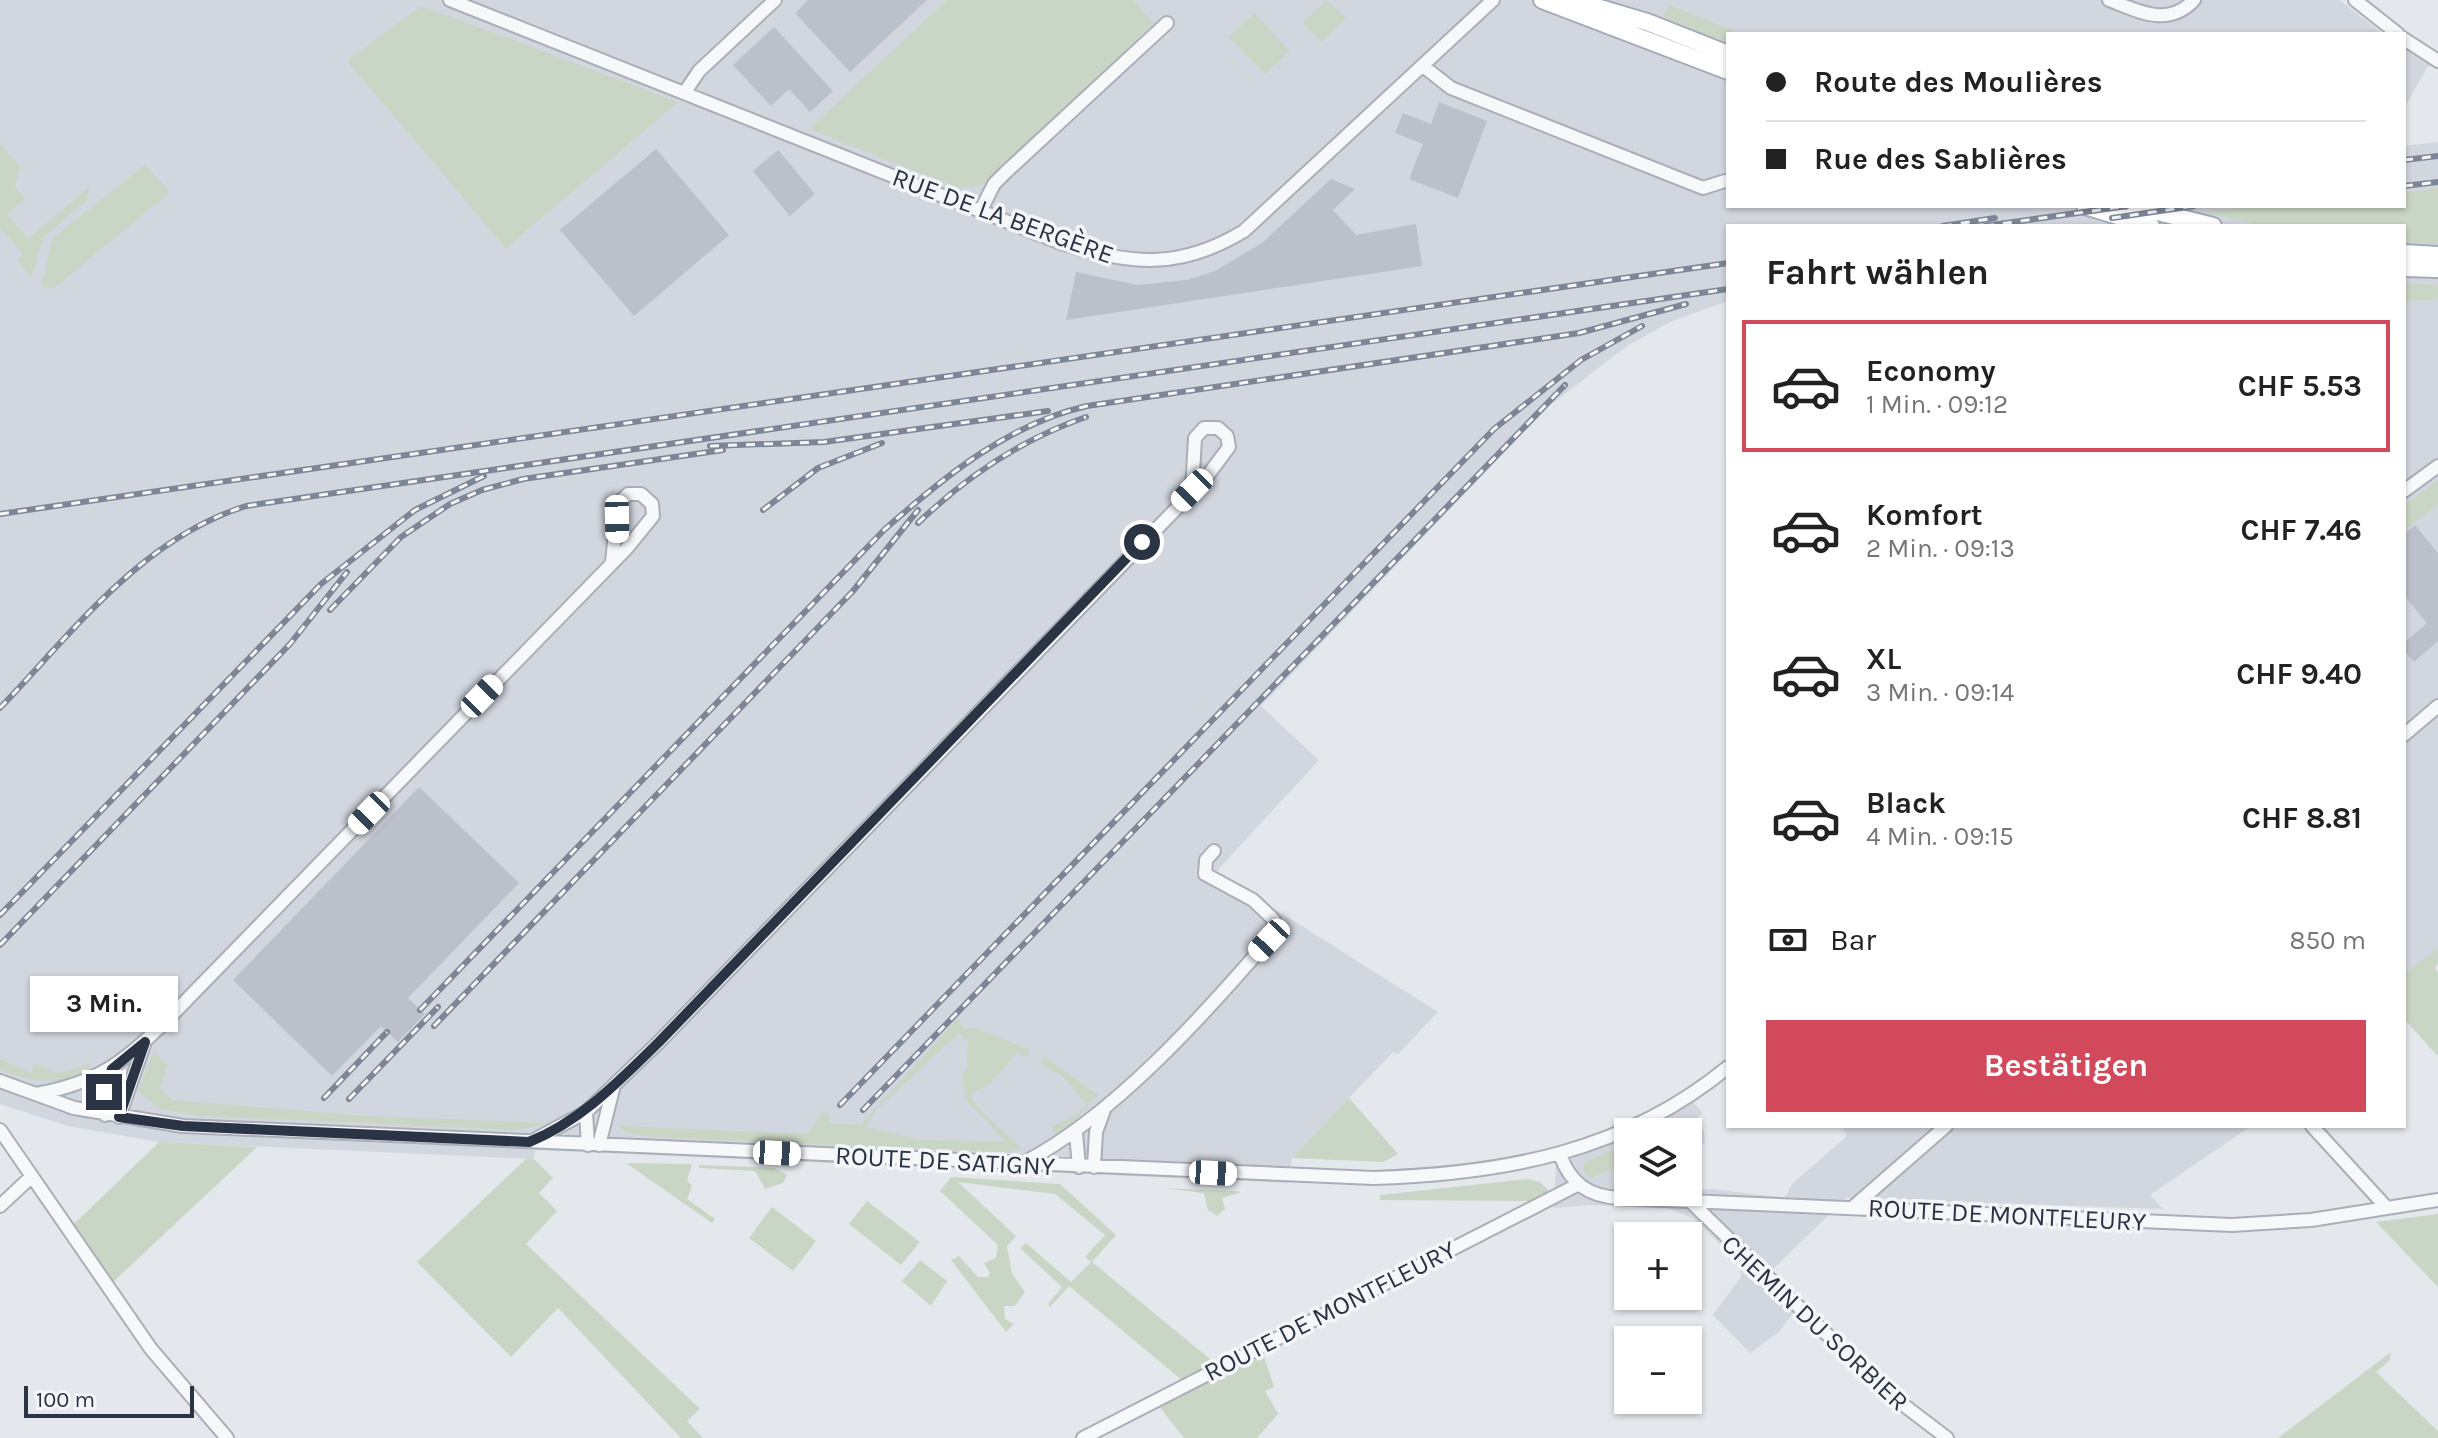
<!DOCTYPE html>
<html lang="de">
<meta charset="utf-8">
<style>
body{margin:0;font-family:Karla,sans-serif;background:#f6f6f6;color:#222;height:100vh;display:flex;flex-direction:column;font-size:30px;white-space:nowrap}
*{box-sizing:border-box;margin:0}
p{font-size:26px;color:#767676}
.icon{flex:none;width:44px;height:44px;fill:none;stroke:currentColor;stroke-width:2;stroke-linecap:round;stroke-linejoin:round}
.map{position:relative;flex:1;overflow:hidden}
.drawer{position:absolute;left:1726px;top:224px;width:680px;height:904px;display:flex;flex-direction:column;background:#fff;border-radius:0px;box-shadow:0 2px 6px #0004}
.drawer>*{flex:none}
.guide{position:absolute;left:1726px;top:32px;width:680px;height:176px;border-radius:0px;box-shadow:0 2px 6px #0004;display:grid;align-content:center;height:176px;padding:0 40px;background:#fff}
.controls{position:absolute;left:1614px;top:1118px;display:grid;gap:16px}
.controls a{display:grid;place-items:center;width:88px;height:88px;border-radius:0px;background:#fff;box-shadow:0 2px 6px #0004;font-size:40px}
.scale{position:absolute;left:24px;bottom:20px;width:170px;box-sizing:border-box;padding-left:8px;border:4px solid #2b3445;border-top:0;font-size:22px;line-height:28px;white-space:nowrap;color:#2b3445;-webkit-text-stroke:6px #f4f6f9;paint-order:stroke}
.end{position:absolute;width:36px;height:36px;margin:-18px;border:10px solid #2b3445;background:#fff;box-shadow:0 0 0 4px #fff}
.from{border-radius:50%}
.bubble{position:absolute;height:56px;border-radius:0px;background:#fff;box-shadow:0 2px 6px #0004;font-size:26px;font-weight:700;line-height:56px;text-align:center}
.car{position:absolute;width:24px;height:48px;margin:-24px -12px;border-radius:10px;box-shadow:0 0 6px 2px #0007;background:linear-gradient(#fff 24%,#345 0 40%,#fff 0 76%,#345 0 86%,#fff 0)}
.guide b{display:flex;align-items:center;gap:28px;height:76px;font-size:30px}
.guide b+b{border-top:2px solid #e0e0e0}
.guide i{width:20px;height:20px;background:#222}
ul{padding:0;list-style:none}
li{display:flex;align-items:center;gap:24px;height:132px;margin:0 16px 12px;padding:0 24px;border:4px solid transparent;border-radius:0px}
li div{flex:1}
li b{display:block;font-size:30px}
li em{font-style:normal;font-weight:700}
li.active{border-color:#d1495b}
li>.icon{width:72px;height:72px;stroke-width:1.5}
h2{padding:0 40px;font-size:36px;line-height:96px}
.pay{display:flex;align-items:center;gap:20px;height:88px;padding:0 40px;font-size:30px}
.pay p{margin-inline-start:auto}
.button{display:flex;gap:16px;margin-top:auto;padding:16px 40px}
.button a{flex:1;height:92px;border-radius:0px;background:#d1495b;color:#fff;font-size:32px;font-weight:700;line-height:92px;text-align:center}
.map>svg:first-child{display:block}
.built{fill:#d2d6de}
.green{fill:#c9d6c5;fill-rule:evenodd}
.building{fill:#bbc0ca}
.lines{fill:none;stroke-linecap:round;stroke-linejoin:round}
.minor-casing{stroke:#a9aeb7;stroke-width:16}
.major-casing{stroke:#a3abb8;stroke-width:20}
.minor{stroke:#f7f8fa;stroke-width:12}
.major{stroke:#fff;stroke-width:16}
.rail-casing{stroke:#7d8696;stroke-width:6}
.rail{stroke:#f4f6f9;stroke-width:3;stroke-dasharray:9;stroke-linecap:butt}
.route{stroke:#2b3445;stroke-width:10}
.labels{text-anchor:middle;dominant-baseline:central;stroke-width:7;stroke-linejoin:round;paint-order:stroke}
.street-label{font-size:26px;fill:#2b3445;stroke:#f4f6f9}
</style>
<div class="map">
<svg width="2438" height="1438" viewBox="0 0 2438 1438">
<rect width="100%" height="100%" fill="#e4e7ec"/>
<path class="built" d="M 0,0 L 2340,0 L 2383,34 L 1728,34 L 1728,206 L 2404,206 L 2404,146 L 2438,142 L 2438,948 L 2404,974 L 2404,226 L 1728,226 L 1728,301 L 1672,321 L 1627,346 L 1549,406 L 1261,706 L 1319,760 L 1216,872 L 1438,1012 L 1398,1054 L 1393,1052 L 1292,1158 L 1288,1183 L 535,1150 L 534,1159 L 159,1142 L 68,1126 L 0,1104 Z
M 2404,49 L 2429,65 L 2404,108 Z
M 1687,1096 L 1703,1113 L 1695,1120 L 1704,1131 L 1705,1143 L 1688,1154 L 1688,1132 L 1628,1132 L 1628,1192 L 1713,1189 L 1785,1198 L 1792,1184 L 1847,1136 L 1842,1129 L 1846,1126 L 2251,1126 L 2150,1195 L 2163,1209 L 1846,1198 L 1770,1272 L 1801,1302 L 1779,1332 L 1750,1353 L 1713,1315 L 1741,1277 L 1740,1263 L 1694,1219 L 1670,1209 L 1590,1205 L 1554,1208 L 1556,1165 L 1577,1149 Z"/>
<path class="green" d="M 947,0 L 1133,0 L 1154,23 L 985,184 L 960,188 L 937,180 L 809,129 Z
M 1326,0 L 1346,18 L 1321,42 L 1303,23 Z
M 1669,5 L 1741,34 L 1728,34 L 1728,43 L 1663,18 Z
M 420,7 L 430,9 L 678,102 L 506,248 L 347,61 Z
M 1254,13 L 1290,51 L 1265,74 L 1229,37 Z
M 0,143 L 20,167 L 15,187 L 25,199 L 7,214 L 28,239 L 89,187 L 87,200 L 43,238 L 31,278 L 18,260 L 23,254 L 0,228 Z
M 145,165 L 170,192 L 53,289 L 42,286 L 52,239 Z
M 2438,188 L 2438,244 L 2404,242 L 2404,226 L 2265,226 L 2202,212 L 2259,206 L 2404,206 L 2404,193 Z
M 2404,283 L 2438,285 L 2438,299 L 2404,302 Z
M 2438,480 L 2438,504 L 2404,531 L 2404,506 Z
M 2438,948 L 2438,964 L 2435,968 L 2438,972 L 2438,1056 L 2404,1019 L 2404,974 Z
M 958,1018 L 964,1029 L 975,1028 L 1030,1050 L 1027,1057 L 1017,1053 L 989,1085 L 970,1094 L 976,1106 L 1022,1149 L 1010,1152 L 961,1151 L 651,1137 L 627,1133 L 618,1126 L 808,1134 L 823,1111 L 829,1115 L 829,1123 L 860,1125 ZM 960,1032 L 964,1040 L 968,1039 L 967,1070 L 962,1071 L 966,1100 L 1006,1142 L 921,1140 L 865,1127 L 877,1109 Z
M 154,1052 L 167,1065 L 160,1088 L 172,1100 L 364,1116 L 550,1123 L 516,1130 L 201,1116 L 160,1109 L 138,1091 Z
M 1044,1056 L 1098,1095 L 1068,1128 L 1057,1134 L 1051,1127 L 1079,1113 L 1087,1104 L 1061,1075 L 1041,1064 Z
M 0,1059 L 31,1073 L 35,1064 L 57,1073 L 90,1064 L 93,1070 C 64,1087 30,1082 0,1070 Z
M 1349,1098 L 1398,1154 L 1383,1162 L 1292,1158 Z
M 159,1142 L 257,1147 L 112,1283 L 72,1226 Z
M 1628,1144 L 1628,1162 L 1591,1178 L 1583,1171 L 1584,1162 Z
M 526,1159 L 534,1159 L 553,1178 L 539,1193 L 557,1211 L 526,1244 L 700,1409 L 687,1421 L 703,1438 L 681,1438 L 558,1308 L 511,1357 L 417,1262 Z
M 626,1163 L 692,1164 L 687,1180 L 692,1186 L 687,1199 L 715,1219 L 712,1223 Z
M 699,1165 L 774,1168 L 787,1175 L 783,1183 L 765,1189 L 755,1171 L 699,1168 Z
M 951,1177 L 1060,1184 L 1116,1235 L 1092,1262 L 1216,1364 L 1183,1381 L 1069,1286 L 1050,1307 L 1048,1304 L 1062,1287 L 1020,1248 L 1026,1243 L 1071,1282 L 1091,1262 L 1085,1257 L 1105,1235 L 1055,1194 L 958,1182 L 1016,1236 L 1007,1246 L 1012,1274 L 1025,1292 L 1015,1306 L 1004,1306 L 1005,1319 L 1014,1324 L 1006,1332 L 951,1260 L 959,1256 L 978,1277 L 988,1277 L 990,1273 L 984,1263 L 996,1258 L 998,1245 L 940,1191 Z
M 1529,1179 L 1540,1182 L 1550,1192 L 1532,1201 L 1380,1200 L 1380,1195 Z
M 1162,1188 L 1239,1191 L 1240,1193 L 1222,1198 L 1225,1209 L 1217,1216 L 1208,1210 L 1204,1193 Z
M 867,1201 L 920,1242 L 901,1265 L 849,1224 Z
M 772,1207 L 816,1241 L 793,1271 L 749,1238 Z
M 2438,1214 L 2438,1287 L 2376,1222 Z
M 920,1260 L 947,1281 L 931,1306 L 902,1281 Z
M 2391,1352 L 2390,1360 L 2376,1372 L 2438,1431 L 2438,1438 L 2278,1438 Z
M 1263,1354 L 1274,1387 L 1265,1391 L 1278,1414 L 1257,1438 L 1184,1438 L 1159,1406 Z"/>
<path class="building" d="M 808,0 L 927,0 L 850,72 L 795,13 Z
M 774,27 L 833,91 L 810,112 L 789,89 L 771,106 L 733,65 Z
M 1439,102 L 1487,121 L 1458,198 L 1409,179 L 1423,144 L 1395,133 L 1403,113 L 1431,124 Z
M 656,149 L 729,235 L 634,316 L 560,230 Z
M 778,150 L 815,194 L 790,216 L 753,171 Z
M 1331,179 L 1355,189 L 1333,210 L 1356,235 L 1416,224 L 1422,266 L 1066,320 L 1076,272 L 1138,285 L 1187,280 L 1215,271 L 1262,243 Z
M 2415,525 L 2438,553 L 2438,641 L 2414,662 L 2404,650 L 2404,643 L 2427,623 L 2404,595 L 2404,534 Z
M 419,787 L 519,883 L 408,998 L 425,1014 L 398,1042 L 381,1026 L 332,1076 L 233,980 Z"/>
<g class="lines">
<g class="minor-casing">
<path id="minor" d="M 450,0 L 1061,243 C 1130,265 1180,270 1244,231 L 1493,0
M 2109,0 C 2138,11 2168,28 2194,0
M 2355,0 L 2398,34
M 2404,39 L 2438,61
M 1423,66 L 1451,88 L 1703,188 L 1725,181
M 685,92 L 699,71 L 775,0
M 981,210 L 994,184 L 1006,172 L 1167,23
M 2404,491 L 2438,466
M 2404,735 L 2438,706
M 0,1081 L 74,1108 L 183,1126 L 1373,1178 C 1503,1174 1625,1152 1728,1067
M 36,1094 C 98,1083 126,1061 170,1017 L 627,548 L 653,516 L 652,504 L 641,494 L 628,494 L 618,504 L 612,562
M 586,1112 L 588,1145
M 105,1115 L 105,1084 L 112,1069
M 119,1117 L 144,1045
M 2312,1126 L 2387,1208
M 0,1130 L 151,1349 L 227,1438
M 1076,1133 L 1079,1167
M 534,1140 L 586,1112 L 659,1042 L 1205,479 L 1229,447 L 1227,436 L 1218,428 L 1204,428 L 1195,438 L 1192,490
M 599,1145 L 614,1085
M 1560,1155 C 1571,1184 1588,1196 1619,1198 L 2232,1225 L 2311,1220 L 2438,1200
M 1023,1163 C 1113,1117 1206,1013 1272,936 L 1274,920 L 1253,900 L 1205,874 L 1206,860 L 1214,851
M 1094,1167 L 1096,1132 L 1104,1110
M 1690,1201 L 1884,1390 L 1947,1438
M 0,1206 L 32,1176
M 1852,1208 L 1946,1126
M 1083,1438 L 1577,1185"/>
</g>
<g class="major-casing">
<path id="major" d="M 1542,0 L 1728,71
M 1573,0 L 1647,22 L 1728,54
M 2085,206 L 2151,226
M 2134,206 L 2213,226
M 2404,253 L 2438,255
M 2404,268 L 2438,269"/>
</g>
<use href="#minor" class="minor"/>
<use href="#major" class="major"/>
<g class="rail-casing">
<path id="rail" d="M 2404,160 L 2438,156
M 2404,186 L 2438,182
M 2112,218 L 2194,206
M 1943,226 L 1995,218
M 1985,226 L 2127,206
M 710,446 L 824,442 L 1048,411
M 763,510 L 818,468 L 882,443
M 0,514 L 1728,263
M 918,523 C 967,476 1022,439 1086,417
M 330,610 L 401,537 L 450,504 L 482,490 L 523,479 L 723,450
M 0,708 C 74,631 141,539 246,506 L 1728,289
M 0,915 L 321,584 L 415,510 L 484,476
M 0,945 L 290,644 L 347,572
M 420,1010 L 884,530 C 944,477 1008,424 1087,406 L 1579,333 L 1686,304
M 434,1026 L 853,591 L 918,510
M 324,1098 L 387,1032
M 349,1099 L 438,1007
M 840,1105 L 1494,429 L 1581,360 L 1642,326
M 863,1110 L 1565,385"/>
</g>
<use href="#rail" class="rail"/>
</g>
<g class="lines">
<path class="route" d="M 104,1092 L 112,1069 L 145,1042 L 119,1117 L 183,1126 L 529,1142 C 581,1121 619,1081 659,1042 L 1142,542"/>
</g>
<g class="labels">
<g class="street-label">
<text transform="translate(1003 216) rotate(20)">RUE DE LA BERGÈRE</text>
<text transform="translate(945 1161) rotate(3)">ROUTE DE SATIGNY</text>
<text transform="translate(2007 1215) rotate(3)">ROUTE DE MONTFLEURY</text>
<text transform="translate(1330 1311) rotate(-27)">ROUTE DE MONTFLEURY</text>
<text transform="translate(1815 1323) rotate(43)">CHEMIN DU SORBIER</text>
</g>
</g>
</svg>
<div class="controls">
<a><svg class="icon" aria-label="layers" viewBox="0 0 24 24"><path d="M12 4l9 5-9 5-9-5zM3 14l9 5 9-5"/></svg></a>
<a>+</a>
<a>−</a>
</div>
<div class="scale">100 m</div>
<i class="end from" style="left:1142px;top:542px"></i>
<i class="end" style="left:104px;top:1092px"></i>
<div class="bubble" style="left:30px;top:976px;width:148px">3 Min.</div>
<i class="car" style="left:1192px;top:490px;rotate:224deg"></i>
<i class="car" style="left:617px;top:519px;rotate:179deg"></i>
<i class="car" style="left:482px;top:696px;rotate:44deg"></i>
<i class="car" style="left:369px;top:813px;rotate:224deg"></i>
<i class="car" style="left:1269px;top:940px;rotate:223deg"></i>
<i class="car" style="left:777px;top:1153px;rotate:93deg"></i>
<i class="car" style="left:1213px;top:1173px;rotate:93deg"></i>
<div class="guide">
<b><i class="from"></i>Route des Moulières</b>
<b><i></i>Rue des Sablières</b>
</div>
<section class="drawer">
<h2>Fahrt wählen</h2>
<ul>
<li class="active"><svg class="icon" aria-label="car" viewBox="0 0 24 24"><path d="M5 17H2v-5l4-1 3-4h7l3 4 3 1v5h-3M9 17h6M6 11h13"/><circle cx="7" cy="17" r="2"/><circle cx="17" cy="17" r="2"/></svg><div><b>Economy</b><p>1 Min. · 09:12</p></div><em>CHF 5.53</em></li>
<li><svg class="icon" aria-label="car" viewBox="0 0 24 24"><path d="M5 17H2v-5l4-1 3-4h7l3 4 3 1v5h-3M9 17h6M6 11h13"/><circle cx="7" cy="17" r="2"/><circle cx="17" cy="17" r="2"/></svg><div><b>Komfort</b><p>2 Min. · 09:13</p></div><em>CHF 7.46</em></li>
<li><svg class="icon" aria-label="car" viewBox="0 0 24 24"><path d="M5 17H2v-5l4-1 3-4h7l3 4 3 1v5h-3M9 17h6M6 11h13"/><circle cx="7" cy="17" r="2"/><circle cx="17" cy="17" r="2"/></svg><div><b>XL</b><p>3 Min. · 09:14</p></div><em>CHF 9.40</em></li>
<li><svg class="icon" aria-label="car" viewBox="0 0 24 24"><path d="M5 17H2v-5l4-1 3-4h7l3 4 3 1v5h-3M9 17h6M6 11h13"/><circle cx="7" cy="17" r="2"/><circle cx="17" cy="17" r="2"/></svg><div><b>Black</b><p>4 Min. · 09:15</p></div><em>CHF 8.81</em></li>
</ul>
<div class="pay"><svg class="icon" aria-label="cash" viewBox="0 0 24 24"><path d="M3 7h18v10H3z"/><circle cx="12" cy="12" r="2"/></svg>Bar<p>850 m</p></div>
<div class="button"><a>Bestätigen</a></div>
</section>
</div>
